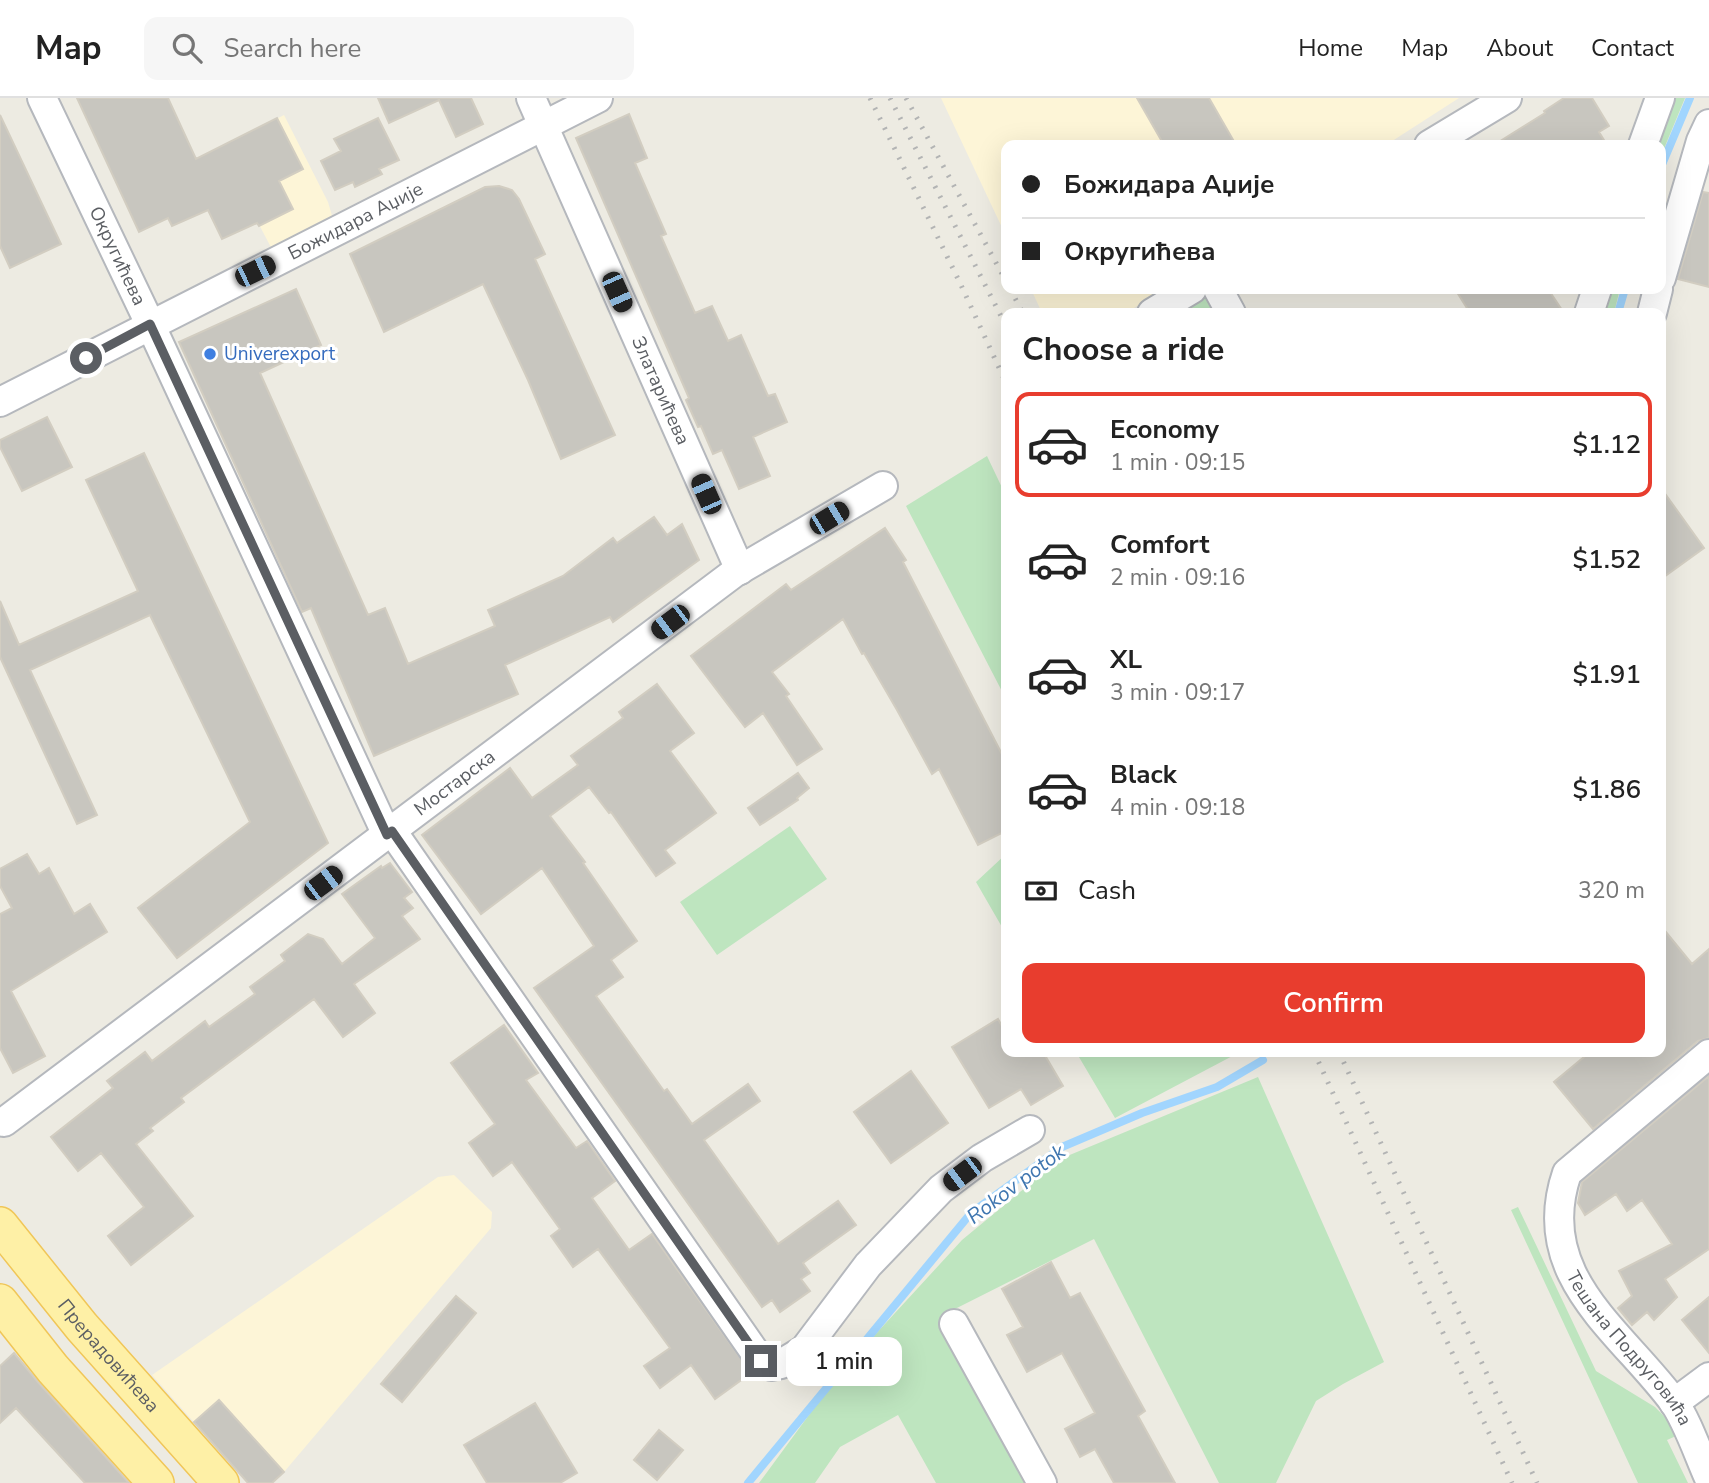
<!DOCTYPE html>
<meta charset="utf-8">
<style>
body{margin:0;font-family:"Nunito Sans",sans-serif;background:#f6f6f6;color:#222;height:100vh;display:flex;flex-direction:column;font-size:26px;white-space:nowrap}
*{box-sizing:border-box;margin:0}
p{font-size:23px;color:#767676}
.icon{flex:none;width:38px;height:38px;fill:none;stroke:currentColor;stroke-width:2;stroke-linecap:round;stroke-linejoin:round}
.map{position:relative;flex:1;overflow:hidden}
.side{position:absolute;left:1001px;top:210px;width:665px;height:749px;display:flex;flex-direction:column;background:#fff;border-radius:14px;box-shadow:0 7px 28px #0002}
.side>*{flex:none}
.banner{position:absolute;left:1001px;top:42px;width:665px;height:154px;border-radius:14px;box-shadow:0 7px 28px #0002;display:grid;align-content:center;height:154px;padding:0 21px;background:#fff}
.end{position:absolute;width:32px;height:32px;margin:-16px;border:9px solid #5b5e63;background:#fff;box-shadow:0 0 0 4px #fff}
.from{border-radius:50%}
.bubble{position:absolute;height:49px;border-radius:14px;background:#fff;box-shadow:0 7px 28px #0002;font-size:23px;font-weight:600;line-height:49px;text-align:center}
.car{position:absolute;width:21px;height:42px;margin:-21px -10px;border-radius:9px;box-shadow:0 0 5px 2px #0007;background:linear-gradient(#222 24%,#8ab4d8 0 40%,#222 0 76%,#8ab4d8 0 86%,#222 0)}
.banner b{display:flex;align-items:center;gap:24px;height:66px;font-size:26px}
.banner b+b{border-top:2px solid #e0e0e0}
.banner i{width:18px;height:18px;background:#222}
ul{padding:0;list-style:none}
li{display:flex;align-items:center;gap:21px;height:105px;margin:0 14px 10px;padding:0 7px;border:4px solid transparent;border-radius:14px}
li div{flex:1}
li b{display:block;font-size:26px}
li em{font-style:normal;font-weight:600}
li.current{border-color:#e83d2e}
li>.icon{width:63px;height:63px;stroke-width:1.5}
h2{padding:0 21px;font-size:32px;line-height:84px}
.pay{display:flex;align-items:center;gap:18px;height:77px;padding:0 21px;font-size:26px}
.pay p{margin-inline-start:auto}
.cta{display:flex;gap:14px;margin-top:auto;padding:14px 21px}
.cta a{flex:1;height:80px;border-radius:14px;background:#e83d2e;color:#fff;font-size:28px;font-weight:600;line-height:80px;text-align:center}
header{display:flex;align-items:center;gap:42px;box-sizing:border-box;height:98px;padding:0 35px;background:#fff;border-bottom:2px solid #e0e0e0}
header strong{font-size:33px}
nav{display:flex;gap:38px;margin-inline-start:auto;font-size:24px}
.search{width:490px;height:63px;background:#f6f6f6;display:flex;align-items:center;gap:18px;box-sizing:border-box;padding:0 24px;border-radius:14px;color:#767676;font-size:26px}
.map>svg:first-child{display:block}
.commercial{fill:#fdf5d7}
.green{fill:#bee5bf}
.lines{fill:none;stroke-linecap:round;stroke-linejoin:round}
.stream{stroke:#a1d5fe;stroke-width:8}
.building{fill:#c8c6bf;stroke:#d2cdc1;stroke-width:2}
.minor-casing{stroke:#b5b8bd;stroke-width:32}
.major-casing{stroke:#f0c658;stroke-width:38}
.minor{stroke:#fff;stroke-width:28}
.major{stroke:#fef0a6;stroke-width:35}
.rail{stroke:#b3b4b4;stroke-width:5;stroke-dasharray:2 9;stroke-linecap:butt}
.route{stroke:#5b5e63;stroke-width:9}
.shop-dot{fill:#3f7fe0;stroke:#fff;stroke-width:2.5}
.labels{text-anchor:middle;dominant-baseline:central;stroke-width:6;stroke-linejoin:round;paint-order:stroke}
.street-label{font-size:19px;fill:#5b5e63;stroke:#fff}
.shop-label{font-size:19px;fill:#366cbe;stroke:#fff;text-anchor:start}
.water-label{font-size:21px;font-style:italic;fill:#3f76b0;stroke:#fff}
</style>
<header>
<strong>Map</strong>
<div class="search"><svg class="icon" aria-label="search" viewBox="0 0 24 24"><circle cx="10" cy="10" r="6"/><path d="M15 15l6 6"/></svg>Search here</div>
<nav><a>Home</a><a>Map</a><a>About</a><a>Contact</a></nav>
</header>
<div class="map">
<svg width="1709" height="1385" viewBox="0 0 1709 1385">
<rect width="100%" height="100%" fill="#edebe2"/>
<path class="commercial" d="M 941,0 L 1459,0 L 1386,47 L 1006,47 L 1006,138 Z
M 284,17 L 328,104 L 335,128 L 275,157 L 219,50 Z
M 1031,191 L 1164,191 L 1126,215 L 1042,215 Z
M 454,1077 L 492,1114 L 491,1130 L 284,1374 L 248,1385 L 152,1277 L 438,1079 Z"/>
<path class="green" d="M 1672,0 L 1685,0 L 1661,58 L 1661,47 L 1654,47 Z
M 1208,191 L 1223,215 L 1185,215 Z
M 1610,191 L 1620,191 L 1614,215 L 1603,215 Z
M 987,358 L 1006,398 L 1006,601 L 906,408 Z
M 790,728 L 827,781 L 717,857 L 680,804 Z
M 1006,756 L 1006,836 L 976,784 Z
M 1076,954 L 1240,954 L 1115,1020 Z
M 1258,979 L 1384,1264 L 1343,1286 L 1316,1303 L 1276,1385 L 1219,1385 L 1094,1141 L 941,1218 L 1036,1385 L 936,1385 L 898,1317 L 840,1349 L 815,1385 L 759,1385 L 839,1276 L 962,1142 L 1060,1061 Z
M 1518,1109 L 1596,1273 L 1655,1309 L 1669,1323 L 1676,1338 L 1667,1342 L 1688,1385 L 1638,1385 L 1511,1112 Z"/>
<g class="lines">
<path class="stream" d="M 1661,69 L 1690,0
M 1618,215 L 1625,191
M 748,1385 L 971,1115 L 1062,1049 L 1142,1015 L 1217,989 L 1263,962"/>
</g>
<path class="building" d="M 77,0 L 168,0 L 196,61 L 277,20 L 303,71 L 279,83 L 293,111 L 259,128 L 257,125 L 222,141 L 208,112 L 172,128 L 168,120 L 139,134 Z
M 378,0 L 471,0 L 483,26 L 456,39 L 439,2 L 389,25 Z
M 1137,0 L 1209,0 L 1236,47 L 1164,47 Z
M 1564,0 L 1592,0 L 1609,28 L 1599,34 L 1607,47 L 1494,47 L 1545,15 L 1544,13 Z
M 629,16 L 647,60 L 635,65 L 666,136 L 661,138 L 695,215 L 712,208 L 728,243 L 741,237 L 768,298 L 775,296 L 787,324 L 753,339 L 770,378 L 739,391 L 722,352 L 713,356 L 701,328 L 698,329 L 686,302 L 689,300 L 576,40 Z
M 0,17 L 61,146 L 10,170 L 0,148 Z
M 378,20 L 399,62 L 379,71 L 382,76 L 355,89 L 353,84 L 335,92 L 321,63 L 341,53 L 334,41 Z
M 499,88 L 512,92 L 519,101 L 545,156 L 535,161 L 615,337 L 561,361 L 528,282 L 483,186 L 384,234 L 350,156 L 485,89 Z
M 1703,94 L 1709,95 L 1709,189 L 1678,181 Z
M 296,191 L 321,247 L 260,275 L 368,517 L 385,510 L 408,566 L 495,528 L 488,512 L 563,478 L 613,440 L 617,445 L 654,419 L 667,437 L 682,426 L 699,462 L 613,524 L 610,519 L 505,567 L 518,596 L 374,658 L 311,510 L 302,514 L 179,244 Z
M 1455,191 L 1548,191 L 1564,215 L 1470,215 Z
M 47,319 L 72,369 L 22,393 L 0,349 L 0,342 Z
M 144,355 L 328,745 L 177,860 L 138,810 L 250,724 L 150,517 L 30,572 L 97,717 L 77,726 L 0,559 L 0,503 L 19,547 L 138,493 L 86,382 Z
M 1661,390 L 1704,450 L 1661,481 Z
M 885,430 L 906,462 L 903,464 L 1006,664 L 1006,733 L 978,747 L 939,671 L 932,676 L 897,612 L 864,555 L 862,556 L 843,521 L 772,574 L 789,596 L 786,598 L 822,651 L 797,667 L 763,615 L 745,629 L 691,558 L 786,486 L 791,492 Z
M 657,586 L 694,635 L 670,653 L 716,715 L 665,752 L 675,765 L 656,778 L 611,714 L 609,715 L 589,689 L 550,718 L 585,764 L 583,765 L 637,843 L 611,862 L 623,879 L 596,898 L 664,993 L 667,991 L 692,1026 L 748,986 L 760,1003 L 704,1042 L 778,1146 L 838,1103 L 856,1127 L 803,1165 L 810,1175 L 801,1181 L 810,1193 L 780,1214 L 772,1202 L 762,1209 L 534,890 L 594,848 L 542,770 L 481,816 L 422,737 L 510,670 L 532,700 L 578,667 L 571,658 L 623,620 L 619,614 Z
M 798,675 L 809,690 L 797,700 L 798,702 L 760,727 L 748,710 Z
M 27,756 L 39,776 L 49,770 L 74,816 L 90,806 L 107,834 L 11,893 L 45,958 L 13,975 L 0,950 L 0,816 L 12,810 L 0,788 L 0,771 Z
M 390,765 L 412,794 L 404,800 L 413,810 L 402,818 L 420,841 L 354,886 L 375,915 L 343,939 L 314,901 L 181,1000 L 184,1004 L 150,1030 L 153,1033 L 136,1046 L 193,1118 L 131,1167 L 108,1138 L 144,1109 L 101,1055 L 78,1073 L 51,1039 L 113,990 L 107,983 L 145,954 L 152,963 L 205,923 L 209,929 L 255,896 L 250,889 L 285,863 L 281,857 L 308,836 L 323,841 L 342,866 L 375,840 L 342,796 L 381,768 L 382,770 Z
M 1661,828 L 1692,866 L 1709,851 L 1709,940 L 1698,943 L 1593,1031 L 1554,984 L 1590,954 L 1661,954 Z
M 998,921 L 1006,935 L 1006,954 L 1043,954 L 1063,988 L 1031,1007 L 1021,991 L 989,1010 L 952,949 Z
M 504,927 L 538,975 L 526,982 L 576,1050 L 587,1043 L 615,1083 L 592,1100 L 629,1152 L 652,1136 L 751,1275 L 715,1301 L 691,1267 L 660,1290 L 644,1268 L 670,1250 L 598,1151 L 573,1169 L 551,1138 L 560,1131 L 512,1064 L 493,1078 L 469,1045 L 495,1026 L 451,965 Z
M 911,973 L 948,1025 L 891,1065 L 854,1014 Z
M 1709,978 L 1709,1151 L 1665,1181 L 1677,1199 L 1654,1222 L 1647,1214 L 1632,1227 L 1618,1210 L 1632,1198 L 1619,1173 L 1672,1146 L 1642,1102 L 1627,1113 L 1616,1096 L 1585,1117 L 1578,1105 L 1582,1084 Z
M 1051,1164 L 1070,1200 L 1080,1195 L 1145,1313 L 1138,1318 L 1175,1385 L 1114,1385 L 1095,1351 L 1080,1359 L 1065,1331 L 1095,1315 L 1062,1255 L 1027,1274 L 1007,1237 L 1023,1229 L 1002,1191 Z
M 456,1198 L 476,1215 L 402,1304 L 381,1286 Z
M 1709,1199 L 1709,1255 L 1682,1222 Z
M 14,1255 L 38,1284 L 129,1385 L 85,1385 L 16,1310 L 0,1325 L 0,1268 Z
M 219,1302 L 284,1374 L 272,1385 L 248,1385 L 194,1324 Z
M 535,1305 L 577,1375 L 560,1385 L 487,1385 L 464,1347 Z
M 659,1332 L 683,1352 L 657,1382 L 634,1362 Z"/>
<g class="lines">
<g class="minor-casing">
<g id="minor">
<path id="s1" d="M 42,0 L 150,226 L 387,737"/>
<path id="s2" d="M 531,0 L 740,472"/>
<path d="M 1429,47 L 1507,0"/>
<path d="M 1643,47 L 1660,0"/>
<path d="M 1661,180 L 1701,43 L 1709,26"/>
<path d="M 1218,191 L 1231,215"/>
<path d="M 1152,215 L 1192,191"/>
<path d="M 1589,215 L 1597,191"/>
<path d="M 1652,215 L 1658,191"/>
<path id="s3" d="M 0,304 L 598,0"/>
<path d="M 392,733 L 761,1263 L 771,1268 L 781,1266 L 804,1252 L 868,1167 L 941,1091 L 982,1060 L 1030,1032"/>
<path id="s4" d="M 1709,956 L 1567,1075 C 1532,1177 1619,1231 1673,1303 C 1687,1322 1699,1358 1709,1380"/>
<path id="s5" d="M 4,1024 L 734,475 L 883,388"/>
<path d="M 954,1226 L 1042,1385"/>
<path d="M 1674,1305 L 1709,1279"/>
</g>
</g>
<g class="major-casing">
<g id="major">
<path id="s6" d="M 0,1127 L 82,1229 L 221,1385"/>
<path d="M 0,1204 L 53,1271 L 156,1385"/>
</g>
</g>
<use href="#minor" class="minor"/>
<use href="#major" class="major"/>
<path class="rail" d="M 870,0 L 961,187 L 1006,285
M 890,0 L 1006,228
M 906,0 L 1006,183
M 1010,191 L 1023,215
M 1314,954 L 1512,1385
M 1339,954 L 1537,1385"/>
</g>
<g class="lines">
<path class="route" d="M 86,260 L 150,226 L 387,737 L 392,733 L 761,1263"/>
</g>
<circle class="shop-dot" cx="210" cy="256" r="7"/>
<g class="labels">
<g class="street-label">
<text stroke="none"><textPath href="#s3" startOffset="399">Божидара Аџије</textPath></text>
<text stroke="none"><textPath href="#s1" startOffset="175">Округићева</textPath></text>
<text stroke="none"><textPath href="#s2" startOffset="320">Златарићева</textPath></text>
<text stroke="none"><textPath href="#s5" startOffset="564">Мостарска</textPath></text>
<text stroke="none"><textPath href="#s4" startOffset="383">Тешана Подруговића</textPath></text>
<text stroke="none"><textPath href="#s6" startOffset="170">Прерадовићева</textPath></text>
</g>
<g class="shop-label">
<text x="224" y="256">Univerexport</text>
</g>
<g class="water-label">
<text transform="translate(1016 1086) rotate(-37)">Rokov potok</text>
</g>
</g>
</svg>
<i class="end from" style="left:86px;top:260px"></i>
<i class="end" style="left:761px;top:1263px"></i>
<div class="bubble" style="left:786px;top:1239px;width:116px">1 min</div>
<i class="car" style="left:255px;top:173px;rotate:64deg"></i>
<i class="car" style="left:617px;top:194px;rotate:156deg"></i>
<i class="car" style="left:706px;top:396px;rotate:336deg"></i>
<i class="car" style="left:829px;top:420px;rotate:59deg"></i>
<i class="car" style="left:670px;top:524px;rotate:233deg"></i>
<i class="car" style="left:323px;top:785px;rotate:53deg"></i>
<i class="car" style="left:962px;top:1076px;rotate:233deg"></i>
<div class="banner">
<b><i class="from"></i>Божидара Аџије</b>
<b><i></i>Округићева</b>
</div>
<section class="side">
<h2>Choose a ride</h2>
<ul>
<li class="current"><svg class="icon" aria-label="car" viewBox="0 0 24 24"><path d="M5 17H2v-5l4-1 3-4h7l3 4 3 1v5h-3M9 17h6M6 11h13"/><circle cx="7" cy="17" r="2"/><circle cx="17" cy="17" r="2"/></svg><div><b>Economy</b><p>1 min · 09:15</p></div><em>$1.12</em></li>
<li><svg class="icon" aria-label="car" viewBox="0 0 24 24"><path d="M5 17H2v-5l4-1 3-4h7l3 4 3 1v5h-3M9 17h6M6 11h13"/><circle cx="7" cy="17" r="2"/><circle cx="17" cy="17" r="2"/></svg><div><b>Comfort</b><p>2 min · 09:16</p></div><em>$1.52</em></li>
<li><svg class="icon" aria-label="car" viewBox="0 0 24 24"><path d="M5 17H2v-5l4-1 3-4h7l3 4 3 1v5h-3M9 17h6M6 11h13"/><circle cx="7" cy="17" r="2"/><circle cx="17" cy="17" r="2"/></svg><div><b>XL</b><p>3 min · 09:17</p></div><em>$1.91</em></li>
<li><svg class="icon" aria-label="car" viewBox="0 0 24 24"><path d="M5 17H2v-5l4-1 3-4h7l3 4 3 1v5h-3M9 17h6M6 11h13"/><circle cx="7" cy="17" r="2"/><circle cx="17" cy="17" r="2"/></svg><div><b>Black</b><p>4 min · 09:18</p></div><em>$1.86</em></li>
</ul>
<div class="pay"><svg class="icon" aria-label="cash" viewBox="0 0 24 24"><path d="M3 7h18v10H3z"/><circle cx="12" cy="12" r="2"/></svg>Cash<p>320 m</p></div>
<div class="cta"><a>Confirm</a></div>
</section>
</div>
